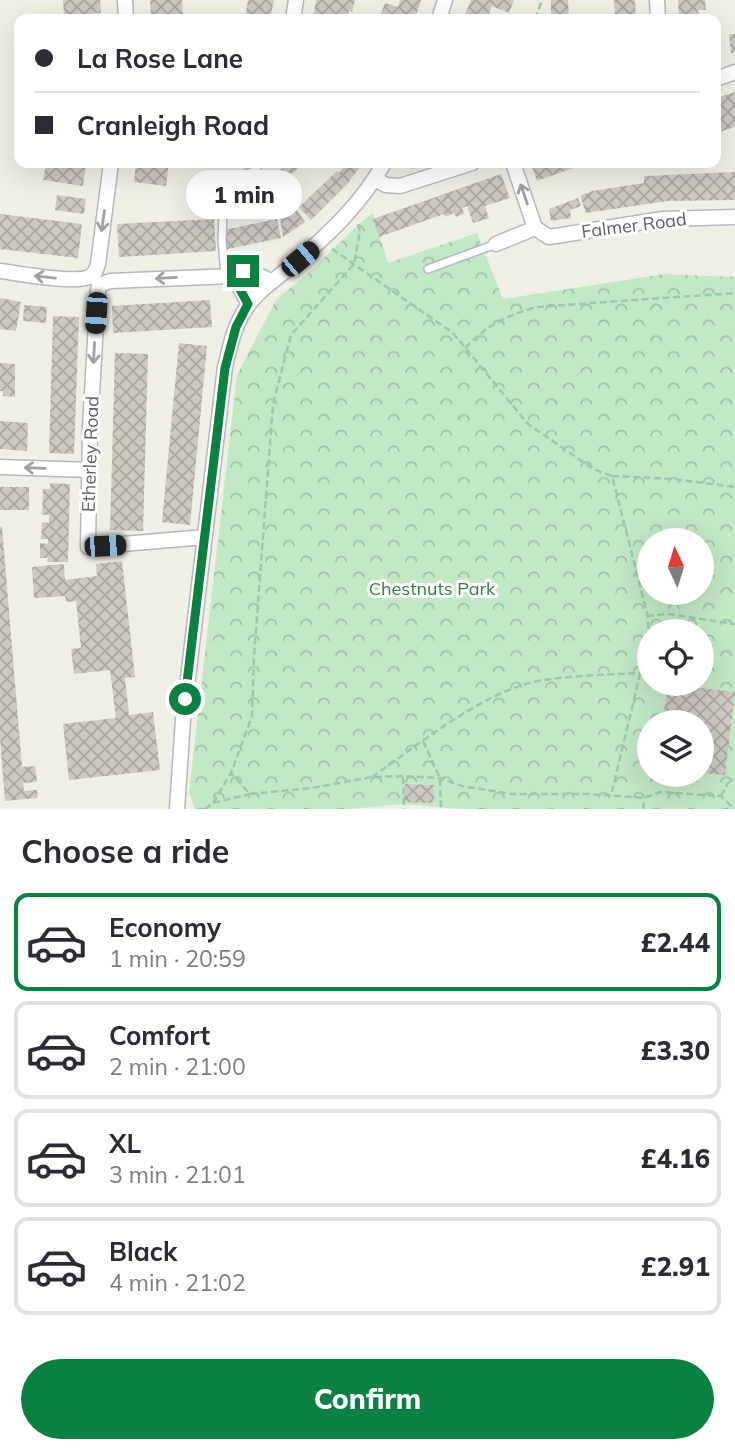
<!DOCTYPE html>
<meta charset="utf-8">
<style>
body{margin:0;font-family:Mulish,sans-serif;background:#f2f2f3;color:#2b2b33;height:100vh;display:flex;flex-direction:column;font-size:26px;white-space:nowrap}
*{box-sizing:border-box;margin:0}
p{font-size:23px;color:#7c7c81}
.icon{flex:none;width:38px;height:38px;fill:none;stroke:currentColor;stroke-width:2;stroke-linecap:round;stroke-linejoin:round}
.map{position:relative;height:809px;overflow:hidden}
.drawer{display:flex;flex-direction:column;background:#fff;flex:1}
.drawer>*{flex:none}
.top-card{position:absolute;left:14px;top:14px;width:707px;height:154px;border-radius:14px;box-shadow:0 7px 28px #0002;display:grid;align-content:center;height:154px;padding:0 21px;background:#fff}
.needle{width:46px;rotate:356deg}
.fabs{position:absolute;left:637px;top:528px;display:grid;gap:14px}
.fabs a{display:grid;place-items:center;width:77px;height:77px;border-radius:50%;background:#fff;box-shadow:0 7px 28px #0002;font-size:35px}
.end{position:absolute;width:32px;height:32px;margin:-16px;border:9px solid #0b8043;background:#fff;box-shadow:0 0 0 4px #fff}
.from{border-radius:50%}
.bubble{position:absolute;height:49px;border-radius:24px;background:#fff;box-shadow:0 7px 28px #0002;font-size:23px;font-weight:800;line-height:49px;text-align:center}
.car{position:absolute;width:21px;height:42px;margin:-21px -10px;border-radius:9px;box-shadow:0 0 5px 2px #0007;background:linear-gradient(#222 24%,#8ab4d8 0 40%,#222 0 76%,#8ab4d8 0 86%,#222 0)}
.top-card b{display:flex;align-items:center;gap:24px;height:66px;font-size:26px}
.top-card b+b{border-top:2px solid #e1e1e2}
.top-card i{width:18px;height:18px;background:#2b2b33}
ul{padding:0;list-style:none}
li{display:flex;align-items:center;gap:21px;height:98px;margin:0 14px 10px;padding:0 7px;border:4px solid #e1e1e2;border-radius:14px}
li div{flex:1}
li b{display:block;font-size:26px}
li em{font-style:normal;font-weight:800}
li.selected{border-color:#0b8043}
li>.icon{width:63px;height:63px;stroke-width:1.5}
h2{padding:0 21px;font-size:32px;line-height:84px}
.button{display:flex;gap:14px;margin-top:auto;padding:14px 21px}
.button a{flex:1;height:80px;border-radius:42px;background:#0b8043;color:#fff;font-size:28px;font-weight:800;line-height:80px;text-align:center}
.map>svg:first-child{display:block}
.park{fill:url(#park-crowns);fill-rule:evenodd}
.building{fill:url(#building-cross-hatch)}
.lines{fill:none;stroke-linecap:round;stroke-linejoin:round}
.lane-casing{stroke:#b6b8bd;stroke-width:10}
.street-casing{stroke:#b6b8bd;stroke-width:17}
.path{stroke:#9bc9ad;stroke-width:2.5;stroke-dasharray:7 3.5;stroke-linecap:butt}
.lane{stroke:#fff;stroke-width:7}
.street{stroke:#fff;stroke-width:14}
.oneway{stroke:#9ea0a4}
.route{stroke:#0b8043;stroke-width:9}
.labels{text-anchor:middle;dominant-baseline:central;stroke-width:6;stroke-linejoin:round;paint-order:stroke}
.street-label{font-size:18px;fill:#5e6167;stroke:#fff}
.park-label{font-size:18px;fill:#32823d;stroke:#fff}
</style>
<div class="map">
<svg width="735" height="809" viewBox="0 0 735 809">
<defs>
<pattern id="park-crowns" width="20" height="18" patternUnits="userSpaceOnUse" patternTransform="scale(1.75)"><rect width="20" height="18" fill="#c3e8c6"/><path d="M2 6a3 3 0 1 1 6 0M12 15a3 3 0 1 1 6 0" fill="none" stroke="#a2bfa5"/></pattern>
<pattern id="building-cross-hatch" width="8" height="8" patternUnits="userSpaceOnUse" patternTransform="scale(1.75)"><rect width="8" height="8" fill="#ccc9c3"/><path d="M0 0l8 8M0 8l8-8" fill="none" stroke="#a9a7a2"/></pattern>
</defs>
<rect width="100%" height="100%" fill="#f0efe6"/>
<path class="park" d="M 373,214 L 388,263 L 477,233 L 503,299 L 665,274 L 735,277 L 735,809 L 461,809 L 404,804 L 350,809 L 195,809 L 189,792 L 237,375 L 276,300 L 307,274 L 367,217 ZM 649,541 L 702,541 L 702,593 L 649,593 ZM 649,632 L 702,632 L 702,684 L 649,684 ZM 649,723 L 702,723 L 702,775 L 649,775 Z"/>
<path class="building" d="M 63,0 L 100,0 L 101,13 L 64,16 Z
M 150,0 L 182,0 L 183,19 L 151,19 Z
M 248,0 L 274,0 L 270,19 L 245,19 Z
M 316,0 L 355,0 L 352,12 L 349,11 L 347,19 L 313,19 Z
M 400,0 L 421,0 L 415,19 L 379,19 L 385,3 L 398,7 Z
M 471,0 L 514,0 L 509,13 L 492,6 L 489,14 L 502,19 L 463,19 Z
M 551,0 L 568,0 L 569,19 L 551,19 Z
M 614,0 L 635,0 L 636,19 L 615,19 Z
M 678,0 L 705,0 L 706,10 L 698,10 L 699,16 L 706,15 L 707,19 L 679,19 Z
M 729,34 L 735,34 L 735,52 L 731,53 Z
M 735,92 L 735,127 L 716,133 L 716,98 Z
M 46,163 L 86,163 L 83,186 L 43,180 Z
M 136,163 L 169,163 L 166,186 L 134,182 Z
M 222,163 L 249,163 L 248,169 L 222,165 Z
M 279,163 L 305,163 L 278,185 L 260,195 L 237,196 L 236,185 L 263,183 L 282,168 Z
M 347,163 L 363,163 L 348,183 L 311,220 L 299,207 L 337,171 L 339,173 Z
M 405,163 L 429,163 L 413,169 L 407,167 Z
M 533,163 L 587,163 L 537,181 L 531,164 Z
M 735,172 L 735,200 L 668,201 L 586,213 L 580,196 L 592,191 L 644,183 L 644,176 Z
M 501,174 L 510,198 L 485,206 L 489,218 L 473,223 L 467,206 L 462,208 L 464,214 L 456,217 L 454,213 L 445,217 L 444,214 L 379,237 L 373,219 Z
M 57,195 L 86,199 L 84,214 L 55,210 Z
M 578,198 L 581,206 L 570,210 L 571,218 L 551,221 L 549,209 Z
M 295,208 L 305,222 L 283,237 L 280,218 Z
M 0,214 L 82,224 L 78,258 L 0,249 Z
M 214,219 L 216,251 L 119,257 L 117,224 Z
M 277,219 L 281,238 L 228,249 L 224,230 Z
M 0,298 L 21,302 L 16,331 L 0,329 Z
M 210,300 L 212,327 L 113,333 L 112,306 Z
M 24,305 L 47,307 L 46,323 L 23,321 Z
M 53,316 L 79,317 L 74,454 L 49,453 Z
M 179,343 L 207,346 L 190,525 L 162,522 Z
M 115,353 L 148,354 L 143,531 L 110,530 Z
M 0,363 L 15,364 L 15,397 L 3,396 L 3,391 L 0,391 Z
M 0,421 L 28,423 L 27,451 L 0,449 Z
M 50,483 L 70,484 L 68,562 L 47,562 L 48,558 L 40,558 L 40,543 L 48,544 L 48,539 L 41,539 L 42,522 L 49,523 L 49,515 L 42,515 L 43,489 L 50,489 Z
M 0,487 L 29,487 L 29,510 L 0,510 Z
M 0,527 L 2,527 L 22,767 L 35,766 L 37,782 L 23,783 L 24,791 L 37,790 L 38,798 L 5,801 L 0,738 Z
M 122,561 L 135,677 L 125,678 L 129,715 L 153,712 L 160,770 L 69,780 L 63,724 L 116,718 L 110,670 L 74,674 L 71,649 L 81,648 L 76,601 L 66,602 L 65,596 L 34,598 L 32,567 L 64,564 L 65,580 L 97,576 L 96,564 Z
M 668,684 L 735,692 L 725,775 L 702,773 L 702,723 L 662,723 Z
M 405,784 L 434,785 L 433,803 L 404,802 Z"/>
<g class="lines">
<g class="lane-casing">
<path id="lane" d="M 428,269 L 496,244
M 225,274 L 222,241 L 224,182 L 257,170"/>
</g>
<g class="street-casing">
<path id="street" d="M 125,0 L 126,19
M 657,0 L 658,19
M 293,19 L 296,0
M 439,19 L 445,0
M 716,79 L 735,72
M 513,163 L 535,228 L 549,237 L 663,219 L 735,217
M 375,179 L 386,185 L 400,186 L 472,163
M 496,244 L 535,228
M 0,271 C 18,273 74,284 89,277 C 95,274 96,270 98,264 L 111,163
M 233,276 L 249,304
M 0,467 L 90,470
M 205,537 L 88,547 L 90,426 L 98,291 L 99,285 L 110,281 L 233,276 C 247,267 259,275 272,282
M 177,809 L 183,720 L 225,367 C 230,347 234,325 247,307 C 258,290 279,277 295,263 C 329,234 362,203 384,163"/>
</g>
<path class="path" d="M 535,19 L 542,0
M 358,224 L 360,231 L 354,264 L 291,335 L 273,404 L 254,656 L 252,716 L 231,773 L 250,794 L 312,788 L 372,777 L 403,776 L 440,778 L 462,786 L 512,794 L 590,794 L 644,798 L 660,792 L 721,796 L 734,809
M 332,249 L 453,333 L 528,424 L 593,469 L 612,476 L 647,613 L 649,636 L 611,796
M 465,348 C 489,324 504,317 536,307 L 735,293
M 612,476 L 674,479 L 735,487
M 647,616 L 668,614 L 735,624
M 423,741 L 440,778 L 441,809
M 372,777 C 418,745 479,695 533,682 C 568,675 605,675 640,673
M 403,777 L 404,809
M 721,796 L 728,783 L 735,779
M 213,803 L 231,773
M 205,809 L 213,803 L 250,794
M 643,809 L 644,798"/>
<use href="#lane" class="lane"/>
<use href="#street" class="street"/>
</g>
<defs><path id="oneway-shaft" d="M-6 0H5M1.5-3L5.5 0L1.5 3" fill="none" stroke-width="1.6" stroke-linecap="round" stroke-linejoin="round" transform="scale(1.75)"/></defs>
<g class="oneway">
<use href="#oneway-shaft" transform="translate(524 194) rotate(-109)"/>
<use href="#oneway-shaft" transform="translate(103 221) rotate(98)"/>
<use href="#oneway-shaft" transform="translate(45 277) rotate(-174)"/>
<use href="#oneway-shaft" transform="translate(166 278) rotate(177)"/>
<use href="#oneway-shaft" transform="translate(94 353) rotate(93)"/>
<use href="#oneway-shaft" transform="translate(35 468) rotate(-178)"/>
</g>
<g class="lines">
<path class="route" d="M 185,699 L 225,368 L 236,327 L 248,304 L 233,276 L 243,271"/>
</g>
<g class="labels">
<g class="street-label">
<text transform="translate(634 225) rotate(-7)">Falmer Road</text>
<text transform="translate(90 454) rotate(-88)">Etherley Road</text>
</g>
<g class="park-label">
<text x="432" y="588">Chestnuts Park</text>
</g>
</g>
</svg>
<div class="fabs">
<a><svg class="needle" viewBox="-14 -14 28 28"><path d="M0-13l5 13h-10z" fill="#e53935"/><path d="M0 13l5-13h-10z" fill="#7c7c81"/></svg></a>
<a><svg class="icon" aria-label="locate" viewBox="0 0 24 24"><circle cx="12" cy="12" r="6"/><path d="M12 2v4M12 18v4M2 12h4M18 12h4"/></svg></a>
<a><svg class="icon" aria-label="layers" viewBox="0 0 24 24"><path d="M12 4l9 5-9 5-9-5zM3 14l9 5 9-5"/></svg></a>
</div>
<i class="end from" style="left:185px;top:699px"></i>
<i class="end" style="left:243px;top:271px"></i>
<div class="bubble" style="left:186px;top:170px;width:116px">1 min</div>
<i class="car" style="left:300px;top:259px;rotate:50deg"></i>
<i class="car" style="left:96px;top:313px;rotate:184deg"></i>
<i class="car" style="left:105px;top:546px;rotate:87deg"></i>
<div class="top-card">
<b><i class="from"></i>La Rose Lane</b>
<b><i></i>Cranleigh Road</b>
</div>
</div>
<section class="drawer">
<h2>Choose a ride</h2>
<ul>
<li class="selected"><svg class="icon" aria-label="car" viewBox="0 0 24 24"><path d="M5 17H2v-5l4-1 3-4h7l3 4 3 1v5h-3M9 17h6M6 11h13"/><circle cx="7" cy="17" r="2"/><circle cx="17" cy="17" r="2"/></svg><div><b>Economy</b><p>1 min · 20:59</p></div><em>£2.44</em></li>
<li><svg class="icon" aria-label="car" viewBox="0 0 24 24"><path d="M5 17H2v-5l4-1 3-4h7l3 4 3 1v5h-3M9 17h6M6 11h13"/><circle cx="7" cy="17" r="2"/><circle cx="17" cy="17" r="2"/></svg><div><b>Comfort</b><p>2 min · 21:00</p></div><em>£3.30</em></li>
<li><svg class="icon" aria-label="car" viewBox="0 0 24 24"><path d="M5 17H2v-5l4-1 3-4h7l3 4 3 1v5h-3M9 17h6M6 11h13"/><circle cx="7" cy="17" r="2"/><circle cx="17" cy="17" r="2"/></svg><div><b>XL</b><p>3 min · 21:01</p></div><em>£4.16</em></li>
<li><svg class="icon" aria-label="car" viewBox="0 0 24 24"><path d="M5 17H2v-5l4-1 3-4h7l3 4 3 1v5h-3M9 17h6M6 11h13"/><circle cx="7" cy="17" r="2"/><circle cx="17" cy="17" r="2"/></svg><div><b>Black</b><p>4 min · 21:02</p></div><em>£2.91</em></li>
</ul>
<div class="button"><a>Confirm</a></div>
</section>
